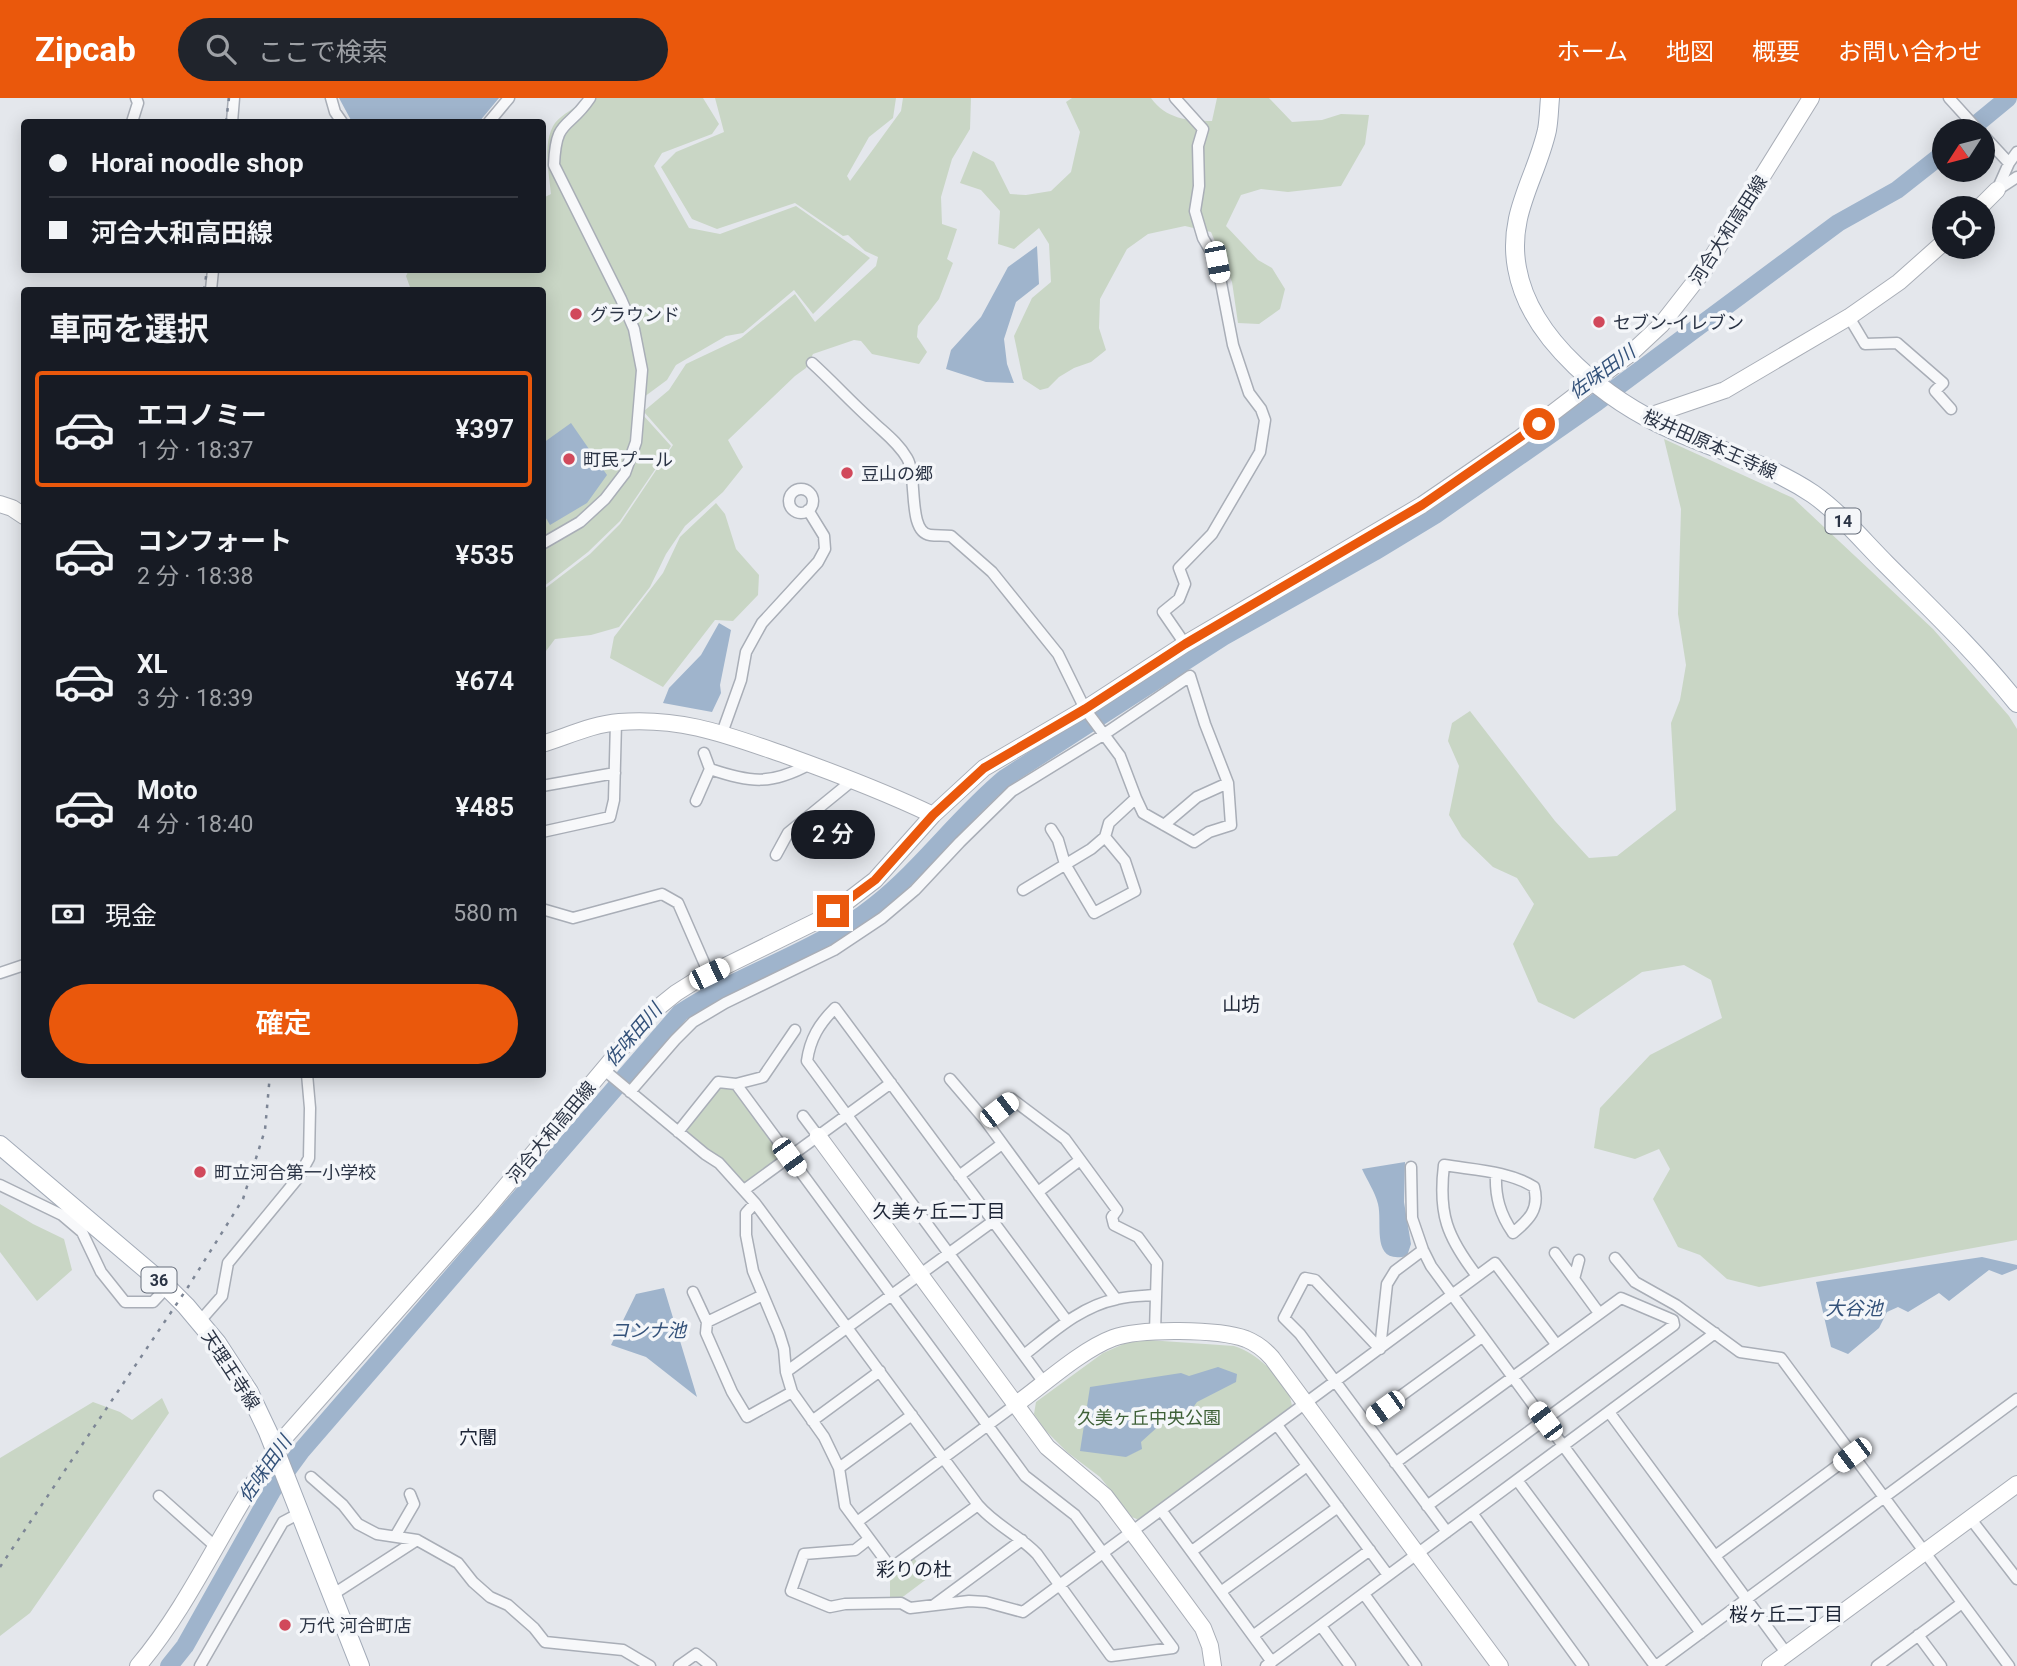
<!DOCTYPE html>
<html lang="ja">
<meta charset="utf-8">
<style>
body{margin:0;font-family:Roboto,"Noto Sans JP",sans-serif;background:#20242c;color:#f1f3f6;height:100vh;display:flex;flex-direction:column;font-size:26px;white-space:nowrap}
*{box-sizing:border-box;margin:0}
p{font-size:23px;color:#9ea1a6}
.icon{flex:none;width:38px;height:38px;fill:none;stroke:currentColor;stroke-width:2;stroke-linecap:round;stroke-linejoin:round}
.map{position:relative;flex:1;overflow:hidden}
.drawer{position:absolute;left:21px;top:189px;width:525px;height:791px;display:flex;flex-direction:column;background:#171b24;border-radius:7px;box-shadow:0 4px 18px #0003}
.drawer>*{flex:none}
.hud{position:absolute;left:21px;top:21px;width:525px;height:154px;border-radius:7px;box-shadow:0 4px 18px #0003;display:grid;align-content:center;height:154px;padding:0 28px;background:#171b24}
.needle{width:46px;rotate:234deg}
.controls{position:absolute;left:1932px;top:21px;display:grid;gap:14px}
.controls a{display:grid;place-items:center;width:63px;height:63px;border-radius:50%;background:#171b24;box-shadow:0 4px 18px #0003;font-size:35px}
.end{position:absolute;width:32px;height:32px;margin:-16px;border:9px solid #ea580c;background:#fff;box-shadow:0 0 0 4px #fff}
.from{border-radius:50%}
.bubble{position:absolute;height:49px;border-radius:24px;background:#171b24;box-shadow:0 4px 18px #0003;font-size:23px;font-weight:600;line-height:49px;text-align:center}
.car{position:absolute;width:21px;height:42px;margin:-21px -10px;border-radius:9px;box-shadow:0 0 5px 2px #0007;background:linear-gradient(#fff 24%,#345 0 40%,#fff 0 76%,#345 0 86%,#fff 0)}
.hud b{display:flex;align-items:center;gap:24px;height:66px;font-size:26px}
.hud b+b{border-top:2px solid #363941}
.hud i{width:18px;height:18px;background:#f1f3f6}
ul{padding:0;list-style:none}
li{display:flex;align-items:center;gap:21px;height:116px;margin:0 14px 10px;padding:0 14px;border:4px solid transparent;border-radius:7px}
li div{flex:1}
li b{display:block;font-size:26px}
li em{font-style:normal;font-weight:600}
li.selected{border-color:#ea580c}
li>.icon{width:63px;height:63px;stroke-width:1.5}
h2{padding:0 28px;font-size:32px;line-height:84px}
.pay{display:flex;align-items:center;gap:18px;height:77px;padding:0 28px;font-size:26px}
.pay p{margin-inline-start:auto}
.action{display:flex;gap:14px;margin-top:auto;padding:14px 28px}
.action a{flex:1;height:80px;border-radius:42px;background:#ea580c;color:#fff;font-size:28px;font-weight:600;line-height:80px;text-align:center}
header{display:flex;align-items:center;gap:42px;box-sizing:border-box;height:98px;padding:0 35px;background:#ea580c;color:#fff}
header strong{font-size:33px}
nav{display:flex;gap:38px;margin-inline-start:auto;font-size:24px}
.search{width:490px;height:63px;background:#20242c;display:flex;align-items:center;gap:18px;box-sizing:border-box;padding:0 24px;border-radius:38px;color:#9ea1a6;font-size:26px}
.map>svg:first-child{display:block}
.green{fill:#c9d6c5}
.water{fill:#9fb4cc}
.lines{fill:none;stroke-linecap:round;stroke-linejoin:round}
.river{stroke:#9fb4cc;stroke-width:18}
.street-casing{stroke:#a9aeb7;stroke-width:13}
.secondary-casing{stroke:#a9aeb7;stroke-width:18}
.primary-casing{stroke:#a3abb8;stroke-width:20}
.street{stroke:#f7f8fa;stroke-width:10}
.secondary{stroke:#fff;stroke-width:16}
.primary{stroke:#fff;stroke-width:18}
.rail{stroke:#7d8696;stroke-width:2.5;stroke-dasharray:3.5 7;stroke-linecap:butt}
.route{stroke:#ea580c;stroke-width:9}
.poi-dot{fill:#d1495b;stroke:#f4f6f9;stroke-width:2.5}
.labels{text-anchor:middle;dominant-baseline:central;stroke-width:7;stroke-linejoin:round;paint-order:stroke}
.shield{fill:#f4f6f9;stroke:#676e7b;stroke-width:2}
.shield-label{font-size:16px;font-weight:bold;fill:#2b3445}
.street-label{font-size:18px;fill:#2b3445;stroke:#f4f6f9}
.poi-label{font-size:18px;fill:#2b3445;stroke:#f4f6f9;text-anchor:start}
.park-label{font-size:18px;fill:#3f6138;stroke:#f4f6f9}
.water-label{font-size:19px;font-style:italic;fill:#34527a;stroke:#f4f6f9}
.neighbourhood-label{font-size:19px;fill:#1d2536;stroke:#f4f6f9}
</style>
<header>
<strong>Zipcab</strong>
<div class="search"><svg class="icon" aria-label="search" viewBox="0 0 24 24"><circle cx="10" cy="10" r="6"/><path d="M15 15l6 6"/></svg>ここで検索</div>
<nav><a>ホーム</a><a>地図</a><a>概要</a><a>お問い合わせ</a></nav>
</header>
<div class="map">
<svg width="2017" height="1568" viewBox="0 0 2017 1568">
<rect width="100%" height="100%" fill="#e4e7ec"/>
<path class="green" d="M 584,0 L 703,0 L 719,26 L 712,36 L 662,55 L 654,68 L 689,130 L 720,136 L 796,108 L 870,160 L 813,216 L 794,192 L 743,235 L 726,238 L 676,267 L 667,282 L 644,299 L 644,313 L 669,292 L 686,266 L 741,240 L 795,196 L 815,224 L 876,168 L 878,159 L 865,153 L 848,137 L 843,138 L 795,105 L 717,131 L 692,121 L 661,69 L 676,54 L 724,34 L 715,0 L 896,0 L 893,20 L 869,39 L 847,78 L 850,83 L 901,13 L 903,0 L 971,0 L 970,31 L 952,61 L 941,99 L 942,126 L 957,131 L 947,161 L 953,165 L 939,201 L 918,228 L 917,239 L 927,254 L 919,266 L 872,256 L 861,243 L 854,242 L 813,256 L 806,270 L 795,278 L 728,342 L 743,369 L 723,394 L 685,428 L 666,456 L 650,489 L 619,529 L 591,537 L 555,541 L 543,557 L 543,492 L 590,456 L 620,426 L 673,347 L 644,314 L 643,317 L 671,348 L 620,423 L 588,454 L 543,489 L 542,192 L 411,192 L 406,178 L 409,172 L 542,172 L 543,100 L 551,96 C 549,75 542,44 555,25 C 563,15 576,11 584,0 Z
M 1072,0 L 1151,0 C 1166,21 1188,23 1212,23 L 1217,0 L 1269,0 L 1292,24 L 1322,22 L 1341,16 L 1369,17 L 1365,46 L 1341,88 L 1288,94 L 1261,91 L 1241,97 L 1226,128 L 1258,162 L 1272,170 L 1285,191 L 1280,211 L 1259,226 L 1238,225 L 1232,184 L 1211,134 L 1185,128 L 1148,136 L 1127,151 L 1100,201 L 1099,230 L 1106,252 L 1091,264 L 1074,270 L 1059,279 L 1048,290 L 1040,292 L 1023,281 L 1014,238 L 1032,200 L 1051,184 L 1049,146 L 1039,130 L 1014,151 L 998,146 L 1000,113 L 981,92 L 960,85 L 973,53 L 994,64 L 1010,96 L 1026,97 L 1051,93 L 1071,74 L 1080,34 L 1066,4 Z
M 1664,341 L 1793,400 L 1933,531 L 2009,618 L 2017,631 L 2017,1142 L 1759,1189 L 1727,1181 L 1700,1157 L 1678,1149 L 1653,1101 L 1670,1071 L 1659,1051 L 1635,1061 L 1594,1050 L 1600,1010 L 1650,957 L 1722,920 L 1711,882 L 1684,867 L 1642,874 L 1574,921 L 1538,904 L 1513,846 L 1534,806 L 1517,780 L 1493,769 L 1462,739 L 1449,717 L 1459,668 L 1448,643 L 1452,625 L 1470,613 L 1555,723 L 1589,760 L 1617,758 L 1676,712 L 1671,625 L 1680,602 L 1686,567 L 1678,516 L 1681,411 Z
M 716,405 L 725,416 L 736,451 L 759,477 L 758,497 L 733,523 L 715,522 L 663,589 L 610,560 L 614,539 L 663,475 L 680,439 Z
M 723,988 L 734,991 L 780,1054 L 780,1060 L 746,1085 L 739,1083 L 688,1036 L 687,1029 L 717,991 Z
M 0,1106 L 33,1126 L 64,1141 L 72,1172 L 37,1203 L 0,1154 Z
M 1148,1242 L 1234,1248 C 1256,1254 1292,1286 1292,1310 L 1139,1422 L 1132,1419 L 1100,1379 L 1067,1354 L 1045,1332 L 1034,1316 L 1036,1304 L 1103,1255 L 1126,1245 Z
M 162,1300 L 169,1315 L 30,1515 L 0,1538 L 0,1360 L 93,1304 L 120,1314 L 132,1322 Z
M 914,1460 L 928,1480 L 900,1501 L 890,1501 L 890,1477 Z"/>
<path class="water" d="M 339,0 L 499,0 L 479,24 L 352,24 Z
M 1037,148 L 1039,186 L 1016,204 L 1004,241 L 1007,266 L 1014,285 L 986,284 L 946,271 L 951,252 L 981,219 L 1008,169 Z
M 571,325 L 607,377 L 587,405 L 550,427 L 543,415 L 543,345 Z
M 719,525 L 731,532 L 720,587 L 721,595 L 712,614 L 663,605 L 669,590 L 701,557 Z
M 1405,1064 L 1404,1104 L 1411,1146 L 1407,1158 C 1370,1167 1383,1126 1378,1106 C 1375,1094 1367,1082 1362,1071 Z
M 1982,1159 L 2017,1167 L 2017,1171 L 2002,1177 L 1989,1172 L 1949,1203 L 1939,1195 L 1908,1214 L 1898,1209 L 1887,1214 L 1879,1230 L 1848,1256 L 1831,1249 L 1816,1184 Z
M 664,1190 L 697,1299 L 646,1259 L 611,1247 L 636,1196 Z
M 1218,1269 L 1237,1276 L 1236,1284 L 1197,1304 L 1190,1314 L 1172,1316 L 1141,1344 L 1142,1351 L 1126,1359 L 1080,1353 L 1090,1289 L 1181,1275 L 1189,1278 Z"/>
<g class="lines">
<path class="river" d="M 1968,33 L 2008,0
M 169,1568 L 185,1548 L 272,1393 L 302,1352 L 680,915 C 742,874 817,854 875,807 C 923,769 958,719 1005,680 L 1223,539 L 1374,454 L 1435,417 L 1597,304 L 1838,125 L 1897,92 L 1944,55"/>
<g class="street-casing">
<path id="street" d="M 331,0 L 335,14 L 342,24
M 1175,0 L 1203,31 L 1198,48 L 1199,88 L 1195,113 L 1203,140 L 1217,164 L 1233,247 L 1249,295 L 1261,311 L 1265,322 L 1260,354 L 1212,436 L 1179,470 L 1185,486 L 1179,501 L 1163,514 L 1185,546
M 1949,0 L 1979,33
M 132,24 L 138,5 L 136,0
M 232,24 L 234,0
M 489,24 L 509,0
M 1983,37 L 2009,65
M 1997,92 L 2009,65 L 2017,54
M 1997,92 L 2017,79
M 211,192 L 213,172
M 1849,219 L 1865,246 L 1897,245 L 1943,285 L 1935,293 L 1951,311
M 812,265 C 832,283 850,303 870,321 C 883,334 897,343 907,360 C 918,378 907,434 930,437 C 937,438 944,437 951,438 L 992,474 L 1058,556 L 1085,611 L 1120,658 L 1136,700 L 1109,725 L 1105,739 L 1091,751 L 1023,792
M789 403a12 12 0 1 1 24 0a12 12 0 1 1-24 0Z
M 542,446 L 580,424 L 605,401 L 625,375 L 636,344 L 642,272 L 634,231 L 621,201 L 554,67 C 556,19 568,33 590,0
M 722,635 L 741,582 L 746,554 L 762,525 L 818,464 L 825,451 L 824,438 L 808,412
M 704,655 L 710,671
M 542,688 L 615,675
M 696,703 L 710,671 C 751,685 771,687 810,666
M 1164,727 L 1197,699 L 1228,685
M 1051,731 L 1058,742 L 1065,766 L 1094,815 L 1135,793 L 1125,763 L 1105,739
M 542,734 L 610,719 L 614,702 L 616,624
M 776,757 L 788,735 L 853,682
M 542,811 L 573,820 L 662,796 L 678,805 L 709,876
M 0,875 L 24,867
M 603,971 L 705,1056 L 719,1065 L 755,1105 L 978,1407 C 995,1427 1019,1437 1037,1456 L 1111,1558 L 1173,1550 L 1075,1417 L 1025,1378 L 736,986 L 718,984 L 678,1034
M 950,981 L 985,1022
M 736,986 L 763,979 L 795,932
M 630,994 L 675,942 L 693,924 L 725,905 L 834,852 L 882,820 L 915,792 L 960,744 L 1012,693 L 1103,637 L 1190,578 L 1205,626 L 1228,685 L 1231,727 L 1209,734 L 1194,744 L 1143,715 L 1136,700
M 803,1018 L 818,1038
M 1411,1069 L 1412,1120 L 1423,1152 L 1431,1168 L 1701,1535
M 959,1078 L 1002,1046
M 0,1087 L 62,1117 L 82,1134 L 101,1174 L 125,1204 L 153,1204 L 167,1189
M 744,1092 L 891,985
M 1038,1094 L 1080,1062
M 755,1105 L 746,1115 L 746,1137 L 753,1173 L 779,1235 L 784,1251 L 786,1274 L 792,1294 L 824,1339 L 839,1370 L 845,1408 L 891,1470 L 978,1407
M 1555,1155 L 1599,1215
M 1615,1160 L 1635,1184 L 1676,1207 L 1740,1254 L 1781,1260 L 2009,1568
M 1477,1178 C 1447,1139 1438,1116 1444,1067 C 1474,1072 1509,1073 1534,1089 C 1540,1111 1529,1122 1513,1135 C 1500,1116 1495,1099 1496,1076
M 1574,1181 L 1579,1162
M 693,1194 L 707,1224
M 763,1197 L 707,1224 L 706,1235 L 732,1294 L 747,1319 L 792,1294
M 1116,1201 L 985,1022 L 1012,1001 L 1065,1041 L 1117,1112 L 1112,1119 L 1114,1127 L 1138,1139 L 1157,1165 L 1155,1234
M 200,1223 L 222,1198 L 228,1165 L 298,1080 L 309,1060 L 310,1010 L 307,976
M 1380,1251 L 1315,1182 L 1305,1180 L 1284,1220 L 1300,1236 L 1447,1434
M 1380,1251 L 1387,1186 L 1395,1173 L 1423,1152
M 1024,1257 C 1052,1235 1081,1208 1117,1201 C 1129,1198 1142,1198 1155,1197
M 786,1274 L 992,1124
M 1045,1286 L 807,963 C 810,941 819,926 835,910 L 1067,1223
M 1609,1314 L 1787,1556
M 812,1323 L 880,1273
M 1365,1324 L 1482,1239
M 1277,1327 L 1388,1477
M 1395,1365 L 1621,1200 L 1673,1222 L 1674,1227 L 1427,1408
M 839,1370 L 912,1317
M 311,1379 L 343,1407 L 358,1426 L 377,1436 L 417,1442 L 458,1465 L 473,1484 L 490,1499 L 508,1507 L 534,1530 L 545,1544 L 623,1552 L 650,1568
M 1517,1382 L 1655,1568
M 159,1398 L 216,1449
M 1161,1412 L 1272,1564
M 1472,1415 L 1583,1568
M 1970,1420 L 2017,1481
M 857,1424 L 1015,1307
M 396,1437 L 414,1406 L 410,1396
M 869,1441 L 855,1452 L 804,1456 L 791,1493 L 830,1509 L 845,1506 L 901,1505 L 910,1510 L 969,1503 L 986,1504 L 1023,1514 L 1495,1165 L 1556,1246
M 1192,1453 L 1307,1368
M 1715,1458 L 1852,1357
M 1222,1493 L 1338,1409
M 1364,1496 L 1416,1568
M 332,1497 L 417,1442
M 934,1507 L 1022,1442
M 1321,1528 L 1350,1568
M 1254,1537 L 1370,1452
M 1918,1537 L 1941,1568
M 200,1568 L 283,1424 L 300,1415
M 679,1568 L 696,1556 L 711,1568
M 1266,1568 L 1715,1235
M 1656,1568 L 2017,1301
M 1877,1568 L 1962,1505"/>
</g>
<g class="secondary-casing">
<path id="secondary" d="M 1979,110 L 1997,92
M 1646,319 L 1725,292 L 1849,219 L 1899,184 L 1944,144
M 0,406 L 12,410 L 24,418
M 542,646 C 568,638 593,626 619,624 C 682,619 727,637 785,657 C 835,675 885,694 933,717
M 818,1038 L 1047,1349 L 1105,1398 L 1139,1443 L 1203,1530 L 1210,1548 L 1213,1568
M 1015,1307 C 1043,1287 1081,1252 1113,1240 C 1140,1230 1219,1231 1246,1241 C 1256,1245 1265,1252 1272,1260 L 1500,1568
M 138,1568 C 197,1498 230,1410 286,1338 L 485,1113 L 650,916 L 676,895 L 695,883 L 821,821 L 845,805 L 875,782 L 933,717 L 984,670 L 1085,611 L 1185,546 L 1422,407 L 1520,340 L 1631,255 L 1661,227 L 1704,172 L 1811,0
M 1770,1568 L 2017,1386"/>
</g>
<g class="primary-casing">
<path id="primary" d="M 1550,0 C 1549,10 1549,21 1547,32 C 1536,81 1507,116 1517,170 C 1530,243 1609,304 1673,332 C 1720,353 1770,367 1813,396 C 1840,415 1863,443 1886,466 C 1931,511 1977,555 2017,605
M 0,1047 L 167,1189 L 186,1208 L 217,1245 L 249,1294 L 268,1334 L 360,1568"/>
</g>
<use href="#street" class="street"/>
<use href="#secondary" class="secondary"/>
<use href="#primary" class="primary"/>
<path class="rail" d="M 226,24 L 229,0
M 204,192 L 207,172
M 0,1469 L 188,1189 L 243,1101 L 265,1032 L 270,976"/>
</g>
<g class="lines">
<path class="route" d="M 833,813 L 875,782 L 933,717 L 984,670 L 1085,611 L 1185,546 L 1422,407 L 1539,326"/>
</g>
<g class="poi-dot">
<circle cx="576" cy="216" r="7"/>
<circle cx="1599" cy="224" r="7"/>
<circle cx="569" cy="361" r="7"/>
<circle cx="847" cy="375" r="7"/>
<circle cx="200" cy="1074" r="7"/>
<circle cx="285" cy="1527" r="7"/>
</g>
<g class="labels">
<g class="shield">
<rect x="1825.5" y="410.5" width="35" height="25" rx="5"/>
<rect x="141.5" y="1169.5" width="35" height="25" rx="5"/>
</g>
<g class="shield-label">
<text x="1843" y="423">14</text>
<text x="159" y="1182">36</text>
</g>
<g class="street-label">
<text transform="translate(1728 132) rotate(-57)">河合大和高田線</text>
<text transform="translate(1710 346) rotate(24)">桜井田原本王寺線</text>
<text transform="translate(551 1034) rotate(-50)">河合大和高田線</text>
<text transform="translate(231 1272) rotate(57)">天理王寺線</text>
</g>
<g class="poi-label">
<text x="590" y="216">グラウンド</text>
<text x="1613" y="224">セブン-イレブン</text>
<text x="583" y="361">町民プール</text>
<text x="861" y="375">豆山の郷</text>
<text x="214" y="1074">町立河合第一小学校</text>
<text x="299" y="1527">万代 河合町店</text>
</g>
<g class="park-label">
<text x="1149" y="1319">久美ヶ丘中央公園</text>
</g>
<g class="water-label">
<text transform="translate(1602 274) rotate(-36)">佐味田川</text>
<text transform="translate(633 937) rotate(-49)">佐味田川</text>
<text x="1854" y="1210">大谷池</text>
<text x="648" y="1232">コンナ池</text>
<text transform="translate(265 1371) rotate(-55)">佐味田川</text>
</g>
<g class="neighbourhood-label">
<text x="1241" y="906">山坊</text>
<text x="939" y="1113">久美ヶ丘二丁目</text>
<text x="478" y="1339">穴闇</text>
<text x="914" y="1471">彩りの杜</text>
<text x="1786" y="1516">桜ヶ丘二丁目</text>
</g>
</g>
</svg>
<div class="controls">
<a><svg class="needle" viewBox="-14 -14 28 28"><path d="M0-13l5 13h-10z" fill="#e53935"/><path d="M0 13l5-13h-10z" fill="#9ea1a6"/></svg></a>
<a><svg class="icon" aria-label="locate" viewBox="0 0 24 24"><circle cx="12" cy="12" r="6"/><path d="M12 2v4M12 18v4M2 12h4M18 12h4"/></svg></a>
</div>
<i class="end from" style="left:1539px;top:326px"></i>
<i class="end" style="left:833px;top:813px"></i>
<div class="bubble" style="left:791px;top:712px;width:84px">2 分</div>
<i class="car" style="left:1217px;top:164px;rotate:169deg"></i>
<i class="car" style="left:709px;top:876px;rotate:64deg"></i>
<i class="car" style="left:999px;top:1012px;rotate:52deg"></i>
<i class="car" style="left:789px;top:1059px;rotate:144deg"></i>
<i class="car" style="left:1385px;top:1310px;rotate:234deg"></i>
<i class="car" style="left:1545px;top:1323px;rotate:323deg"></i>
<i class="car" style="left:1852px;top:1357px;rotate:233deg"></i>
<div class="hud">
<b><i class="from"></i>Horai noodle shop</b>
<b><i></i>河合大和高田線</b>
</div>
<section class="drawer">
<h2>車両を選択</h2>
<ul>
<li class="selected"><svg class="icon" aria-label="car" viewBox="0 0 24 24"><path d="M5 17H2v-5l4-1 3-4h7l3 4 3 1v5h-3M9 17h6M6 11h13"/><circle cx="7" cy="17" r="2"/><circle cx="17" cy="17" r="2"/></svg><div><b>エコノミー</b><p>1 分 · 18:37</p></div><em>¥397</em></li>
<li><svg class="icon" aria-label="car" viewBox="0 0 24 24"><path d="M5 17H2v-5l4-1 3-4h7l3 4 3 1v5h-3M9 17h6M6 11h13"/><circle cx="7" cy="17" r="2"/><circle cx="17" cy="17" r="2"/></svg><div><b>コンフォート</b><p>2 分 · 18:38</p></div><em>¥535</em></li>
<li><svg class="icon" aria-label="car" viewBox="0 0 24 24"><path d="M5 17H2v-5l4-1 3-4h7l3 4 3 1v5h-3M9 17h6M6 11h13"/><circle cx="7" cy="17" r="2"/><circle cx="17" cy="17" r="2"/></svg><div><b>XL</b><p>3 分 · 18:39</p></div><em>¥674</em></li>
<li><svg class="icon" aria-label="car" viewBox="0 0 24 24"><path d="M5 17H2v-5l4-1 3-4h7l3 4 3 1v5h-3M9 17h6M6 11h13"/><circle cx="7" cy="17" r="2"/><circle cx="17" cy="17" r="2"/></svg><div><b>Moto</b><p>4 分 · 18:40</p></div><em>¥485</em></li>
</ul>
<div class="pay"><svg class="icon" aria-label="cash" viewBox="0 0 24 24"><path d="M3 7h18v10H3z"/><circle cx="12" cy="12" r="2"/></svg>現金<p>580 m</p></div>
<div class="action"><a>確定</a></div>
</section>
</div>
